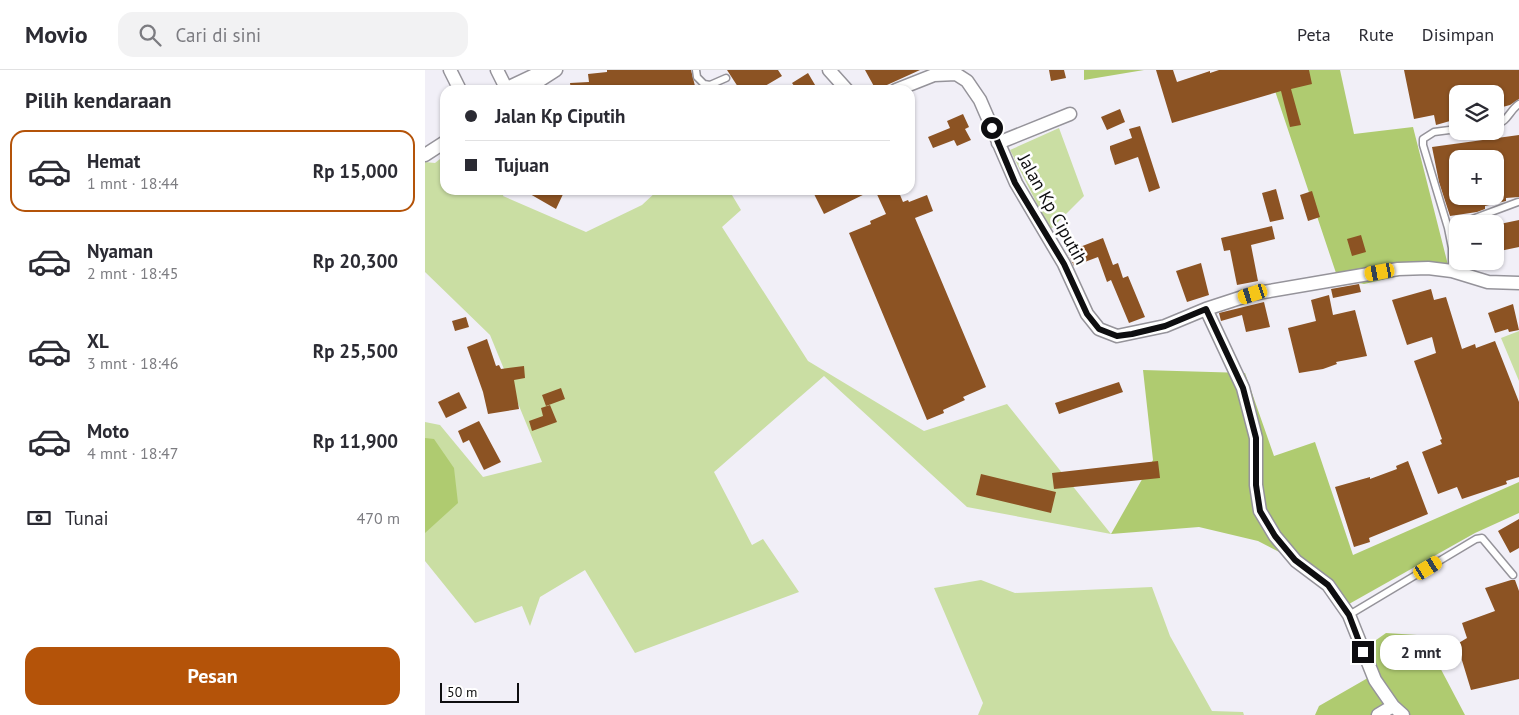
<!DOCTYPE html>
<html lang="id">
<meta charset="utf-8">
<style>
body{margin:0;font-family:"PT Sans",sans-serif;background:#f2f2f3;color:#2b2b33;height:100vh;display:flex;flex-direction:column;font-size:19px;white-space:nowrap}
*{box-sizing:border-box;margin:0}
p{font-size:16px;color:#7c7c81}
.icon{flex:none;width:28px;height:28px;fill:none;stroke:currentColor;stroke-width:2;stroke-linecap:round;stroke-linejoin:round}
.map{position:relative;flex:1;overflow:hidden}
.details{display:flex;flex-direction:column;background:#fff;width:425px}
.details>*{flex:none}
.banner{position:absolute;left:15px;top:15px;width:475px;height:110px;border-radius:15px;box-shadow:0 1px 4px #0004;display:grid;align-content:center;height:110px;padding:0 25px;background:#fff}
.fabs{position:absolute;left:1024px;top:15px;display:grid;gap:10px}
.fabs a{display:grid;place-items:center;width:55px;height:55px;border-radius:10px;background:#fff;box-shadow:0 1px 4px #0004;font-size:25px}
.scale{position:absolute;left:15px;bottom:12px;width:79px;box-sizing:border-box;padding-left:5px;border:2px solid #0e0e10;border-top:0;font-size:14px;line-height:18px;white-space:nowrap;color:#0e0e10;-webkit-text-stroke:4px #fff;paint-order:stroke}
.end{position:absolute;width:22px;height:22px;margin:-11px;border:6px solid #0e0e10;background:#fff;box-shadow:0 0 0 2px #fff}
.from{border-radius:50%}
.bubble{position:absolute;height:35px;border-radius:15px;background:#fff;box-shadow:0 1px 4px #0004;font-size:16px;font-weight:800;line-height:35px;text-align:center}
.car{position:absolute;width:15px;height:30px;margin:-15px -8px;border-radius:6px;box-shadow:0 0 4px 1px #0007;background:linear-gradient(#f5c518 24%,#345 0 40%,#f5c518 0 76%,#345 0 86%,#f5c518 0)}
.banner b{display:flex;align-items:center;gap:18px;height:48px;font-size:19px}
.banner b+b{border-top:1px solid #e1e1e2}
.banner i{width:12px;height:12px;background:#2b2b33}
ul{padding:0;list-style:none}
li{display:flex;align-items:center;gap:15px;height:82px;margin:0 10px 8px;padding:0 15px;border:2px solid transparent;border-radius:15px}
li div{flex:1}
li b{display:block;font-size:19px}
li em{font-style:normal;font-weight:800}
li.selected{border-color:#b45309}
li>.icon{width:45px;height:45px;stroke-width:1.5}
h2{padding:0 25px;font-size:22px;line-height:60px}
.pay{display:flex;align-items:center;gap:12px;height:55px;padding:0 25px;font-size:19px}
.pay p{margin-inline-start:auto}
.action{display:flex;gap:10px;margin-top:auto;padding:10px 25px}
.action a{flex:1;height:58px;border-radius:15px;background:#b45309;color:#fff;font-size:20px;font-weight:800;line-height:58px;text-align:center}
header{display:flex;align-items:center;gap:30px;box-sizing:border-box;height:70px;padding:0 25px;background:#fff;border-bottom:1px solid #e1e1e2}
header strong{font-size:24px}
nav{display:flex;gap:28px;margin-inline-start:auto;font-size:18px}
.search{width:350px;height:45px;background:#f2f2f3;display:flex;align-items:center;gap:12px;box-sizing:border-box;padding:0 18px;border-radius:15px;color:#7c7c81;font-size:19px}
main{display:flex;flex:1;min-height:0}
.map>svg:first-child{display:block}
.green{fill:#cadea3}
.forest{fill:#afcb70}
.building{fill:#8c5323;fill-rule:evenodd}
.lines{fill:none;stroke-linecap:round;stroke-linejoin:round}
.lane-casing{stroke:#95939a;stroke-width:9}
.street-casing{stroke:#95939a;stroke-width:15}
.lane{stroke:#fff;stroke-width:6}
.street{stroke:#fff;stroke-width:12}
.route{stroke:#0e0e10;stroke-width:6}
.labels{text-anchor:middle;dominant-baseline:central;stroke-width:5;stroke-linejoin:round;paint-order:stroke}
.street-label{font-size:18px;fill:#0e0e10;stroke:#fff}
</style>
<header>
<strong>Movio</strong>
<div class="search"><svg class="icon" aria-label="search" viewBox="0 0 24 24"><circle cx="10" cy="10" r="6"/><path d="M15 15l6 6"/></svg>Cari di sini</div>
<nav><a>Peta</a><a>Rute</a><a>Disimpan</a></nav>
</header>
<main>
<section class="details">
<h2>Pilih kendaraan</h2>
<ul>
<li class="selected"><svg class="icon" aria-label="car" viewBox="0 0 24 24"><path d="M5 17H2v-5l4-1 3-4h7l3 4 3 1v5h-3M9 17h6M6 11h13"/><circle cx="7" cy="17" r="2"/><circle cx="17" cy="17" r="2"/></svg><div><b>Hemat</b><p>1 mnt · 18:44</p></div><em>Rp 15,000</em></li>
<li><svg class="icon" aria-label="car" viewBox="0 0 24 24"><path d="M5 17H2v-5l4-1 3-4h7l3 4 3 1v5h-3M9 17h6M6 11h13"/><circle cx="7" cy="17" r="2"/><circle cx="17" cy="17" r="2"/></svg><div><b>Nyaman</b><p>2 mnt · 18:45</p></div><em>Rp 20,300</em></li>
<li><svg class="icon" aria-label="car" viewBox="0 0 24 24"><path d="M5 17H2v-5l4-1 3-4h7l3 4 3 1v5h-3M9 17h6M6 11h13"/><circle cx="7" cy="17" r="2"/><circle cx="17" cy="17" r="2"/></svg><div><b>XL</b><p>3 mnt · 18:46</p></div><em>Rp 25,500</em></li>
<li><svg class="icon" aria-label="car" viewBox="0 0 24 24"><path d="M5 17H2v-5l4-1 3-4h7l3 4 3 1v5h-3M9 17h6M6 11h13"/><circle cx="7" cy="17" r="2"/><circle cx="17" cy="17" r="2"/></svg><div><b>Moto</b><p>4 mnt · 18:47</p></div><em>Rp 11,900</em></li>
</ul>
<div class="pay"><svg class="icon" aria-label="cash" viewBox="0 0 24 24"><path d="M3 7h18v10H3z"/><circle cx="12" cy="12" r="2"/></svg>Tunai<p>470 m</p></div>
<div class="action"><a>Pesan</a></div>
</section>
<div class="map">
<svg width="1094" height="645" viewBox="0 0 1094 645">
<rect width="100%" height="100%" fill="#f1eff7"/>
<path class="green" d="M 634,58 L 659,126 L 625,160 L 585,80 Z
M 20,85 L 20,120 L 80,120 L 78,126 L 161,162 L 217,135 L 233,120 L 304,120 L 316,140 L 297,157 L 383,291 L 499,361 L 582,334 L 686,464 L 542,437 L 399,306 L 289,402 L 327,475 L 338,469 L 374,522 L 210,583 L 160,500 L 115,527 L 105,556 L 97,536 L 50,553 L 0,491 L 0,352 L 15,355 L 58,407 L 117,392 L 65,265 L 0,202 L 0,92 L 10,93 Z
M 1094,261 L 1094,311 L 1076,268 Z
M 556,510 L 590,523 L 727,517 L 745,566 L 787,641 L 818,642 L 819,645 L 553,645 L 558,633 L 509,518 Z"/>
<path class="forest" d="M 659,0 L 719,0 L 659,10 Z
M 843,0 L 915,0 L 929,64 L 988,57 L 1023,195 L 939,214 L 913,209 Z
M 718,300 L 820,303 L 849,386 L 890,372 L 928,485 L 1094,412 L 1094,443 L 1050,463 L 924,534 L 899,505 L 833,471 L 774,457 L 686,464 L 728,390 Z
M 0,368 L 9,369 L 29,398 L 33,433 L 0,463 Z
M 961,563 L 992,565 L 1010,588 L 1040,645 L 890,645 L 894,636 L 948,605 L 937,580 Z"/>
<path class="building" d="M 182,0 L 266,0 L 271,20 L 146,20 L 145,13 L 164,12 L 163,4 L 182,2 Z
M 302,0 L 353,0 L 357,6 L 333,20 L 315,20 Z
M 440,0 L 495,0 L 451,20 Z
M 624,0 L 639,0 L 641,8 L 626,11 Z
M 731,0 L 748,0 L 752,12 L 785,1 L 785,3 L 794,0 L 884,0 L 887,14 L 866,19 L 876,55 L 865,57 L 856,21 L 747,53 Z
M 979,0 L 1094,0 L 1094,29 L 1085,35 L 1070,39 L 1070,24 L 1032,24 L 1032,49 L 1011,55 L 1009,45 L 989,49 Z
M 383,3 L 393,20 L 372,20 L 367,13 Z
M 695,39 L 700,52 L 682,60 L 676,47 Z
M 538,44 L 544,57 L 540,59 L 546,70 L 532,76 L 529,70 L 508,78 L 503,67 L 525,58 L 522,51 Z
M 715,56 L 735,118 L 724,122 L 713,87 L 690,95 L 685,79 L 685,76 L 707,68 L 704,59 Z
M 1094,65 L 1094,127 L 1081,128 L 1081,131 L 1060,136 L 1060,139 L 1052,142 L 1025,146 L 1014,112 L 1007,77 ZM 1027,89 L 1070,89 L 1070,126 L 1032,126 L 1032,116 Z
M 851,119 L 859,149 L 845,152 L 837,123 Z
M 98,120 L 140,120 L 131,139 Z
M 387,120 L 448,120 L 399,144 Z
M 450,120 L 473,120 L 478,132 L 483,130 L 484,132 L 502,125 L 508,141 L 490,148 L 561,317 L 538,327 L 540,330 L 518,340 L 519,343 L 502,350 L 424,163 L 446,154 L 445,151 L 461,144 Z
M 887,121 L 895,147 L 883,151 L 875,125 Z
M 1094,150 L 1094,177 L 1070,182 L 1070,155 Z
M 847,156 L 850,169 L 826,175 L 833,211 L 812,215 L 805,180 L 799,181 L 796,168 Z
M 936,165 L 941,182 L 927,186 L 922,169 Z
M 678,168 L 688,195 L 693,193 L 698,208 L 703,206 L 720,247 L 704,253 L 686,210 L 682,212 L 673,187 L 649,196 L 642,182 Z
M 776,193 L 784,225 L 762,232 L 751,201 Z
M 934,214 L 936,222 L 908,228 L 906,219 Z
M 1006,219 L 1009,230 L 1021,227 L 1037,279 L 1050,274 L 1051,278 L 1070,271 L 1094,332 L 1094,407 L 1081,411 L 1082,414 L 1037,429 L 1032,417 L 1013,424 L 997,382 L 1017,374 L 1015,370 L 1017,369 L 989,291 L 1011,283 L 1007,267 L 982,275 L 967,230 Z
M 904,225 L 908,245 L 930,240 L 942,286 L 911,292 L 912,294 L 898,299 L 874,303 L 863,258 L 891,251 L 886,230 Z
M 839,232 L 845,257 L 821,262 L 817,245 L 796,251 L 794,243 Z
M 1088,234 L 1094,260 L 1084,262 L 1083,259 L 1070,263 L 1063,243 Z
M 41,247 L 44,257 L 30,261 L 27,251 Z
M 62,269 L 71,296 L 74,295 L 76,299 L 99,296 L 100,308 L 89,310 L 94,339 L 63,344 L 58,322 L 42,277 Z
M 694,312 L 698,322 L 634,344 L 630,333 Z
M 136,318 L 140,329 L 121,336 L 117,325 Z
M 34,322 L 42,338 L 21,348 L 13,332 Z
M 125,335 L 132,352 L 107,361 L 104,351 L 118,346 L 116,338 Z
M 54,351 L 76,392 L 59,400 L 44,370 L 38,373 L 33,361 Z
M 733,391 L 735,408 L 629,419 L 627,403 Z
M 983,391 L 1003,444 L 944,468 L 945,472 L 929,477 L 910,417 L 945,407 L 945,409 L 972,399 L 971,396 Z
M 556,404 L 631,422 L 626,443 L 551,425 Z
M 1094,449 L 1094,478 L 1085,483 L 1073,461 Z
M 1086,510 L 1090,510 L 1094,521 L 1094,609 L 1046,620 L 1032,574 L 1042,568 L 1037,553 L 1070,541 L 1060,518 Z"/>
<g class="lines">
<g class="lane-casing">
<path id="lane" d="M 271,0 L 272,7 L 279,14 L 285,15 L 301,8
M 1070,55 C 1083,52 1084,41 1094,34
M 1034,154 L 1093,132
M 1027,201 L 1027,178 L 1023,158 L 998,75 L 998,69 L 1009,62 L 1032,59
M 924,545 L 1051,469 L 1057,468 L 1088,505"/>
</g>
<g class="street-casing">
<path id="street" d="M 25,0 L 35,20
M 72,0 L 81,18
M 404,0 L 422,20
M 78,20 L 116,2
M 100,20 L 131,0
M 471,20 L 509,5 L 531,4 L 542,11 L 555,30 L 591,113 L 639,194 L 662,244 L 674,259 L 692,266 L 740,256 L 781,239 L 827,224 L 973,199 L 1003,198 L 1027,201 L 1063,212 L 1094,213
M 573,73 L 645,44
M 0,85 L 20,72
M 781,239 L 818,318 L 831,368 L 831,415 L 835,441 L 850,466 L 871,491 L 903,515 L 924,545 L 950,610 L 968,636 L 978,645
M 953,645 L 968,636"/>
</g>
<use href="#lane" class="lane"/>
<use href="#street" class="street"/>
</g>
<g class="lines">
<path class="route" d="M 567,58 L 590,113 L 639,194 L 662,244 L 674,259 L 692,266 L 707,264 L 740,256 L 781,239 L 818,318 L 831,368 L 831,415 L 835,441 L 850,466 L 870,490 L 903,515 L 924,545 L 938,582"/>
</g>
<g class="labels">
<g class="street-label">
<text transform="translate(628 139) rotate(61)">Jalan Kp Ciputih</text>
</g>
</g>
</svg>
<div class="fabs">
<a><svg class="icon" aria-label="layers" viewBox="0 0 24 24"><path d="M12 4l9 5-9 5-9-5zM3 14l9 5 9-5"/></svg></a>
<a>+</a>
<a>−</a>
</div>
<div class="scale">50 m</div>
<i class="end from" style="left:567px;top:58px"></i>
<i class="end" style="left:938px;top:582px"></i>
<div class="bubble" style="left:955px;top:565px;width:82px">2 mnt</div>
<i class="car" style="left:955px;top:202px;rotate:260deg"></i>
<i class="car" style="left:828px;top:224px;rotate:252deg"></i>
<i class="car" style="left:1003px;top:498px;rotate:59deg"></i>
<div class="banner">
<b><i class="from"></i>Jalan Kp Ciputih</b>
<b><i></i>Tujuan</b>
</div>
</div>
</main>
